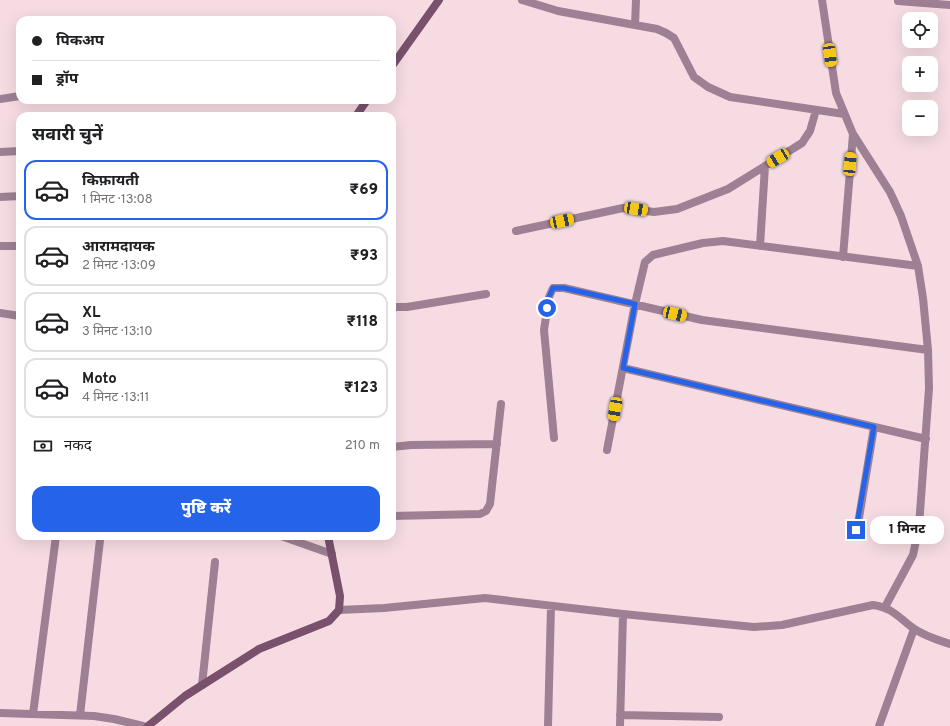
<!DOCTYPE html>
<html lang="hi">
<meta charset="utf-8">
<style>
body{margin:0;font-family:Overpass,"Noto Sans Devanagari",sans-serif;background:#f6f6f6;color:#202124;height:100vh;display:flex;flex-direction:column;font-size:15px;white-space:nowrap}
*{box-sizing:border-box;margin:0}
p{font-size:13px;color:#757577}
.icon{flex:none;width:22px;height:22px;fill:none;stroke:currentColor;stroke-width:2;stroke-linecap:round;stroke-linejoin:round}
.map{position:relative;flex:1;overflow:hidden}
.details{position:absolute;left:16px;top:112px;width:380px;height:428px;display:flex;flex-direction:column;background:#fff;border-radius:12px;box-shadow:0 4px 16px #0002}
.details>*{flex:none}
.top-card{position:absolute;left:16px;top:16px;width:380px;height:88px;border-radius:12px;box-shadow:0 4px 16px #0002;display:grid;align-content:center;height:88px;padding:0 16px;background:#fff}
.controls{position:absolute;left:902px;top:12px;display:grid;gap:8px}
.controls a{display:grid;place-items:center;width:36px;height:36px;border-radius:8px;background:#fff;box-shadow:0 4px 16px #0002;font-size:20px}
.end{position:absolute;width:18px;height:18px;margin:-9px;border:5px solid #2563eb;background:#fff;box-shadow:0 0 0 2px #fff}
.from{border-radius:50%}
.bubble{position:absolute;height:28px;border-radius:12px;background:#fff;box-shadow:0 4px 16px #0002;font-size:13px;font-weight:800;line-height:28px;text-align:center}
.car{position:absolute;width:12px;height:24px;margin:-12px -6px;border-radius:5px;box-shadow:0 0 3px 1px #0007;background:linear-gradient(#f5c518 24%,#345 0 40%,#f5c518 0 76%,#345 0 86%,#f5c518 0)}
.top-card b{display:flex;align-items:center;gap:14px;height:38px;font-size:15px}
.top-card b+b{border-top:1px solid #e0e0e0}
.top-card i{width:10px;height:10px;background:#202124}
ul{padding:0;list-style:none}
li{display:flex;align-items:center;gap:12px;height:60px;margin:0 8px 6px;padding:0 8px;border:2px solid #e0e0e0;border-radius:12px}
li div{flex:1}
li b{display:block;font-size:15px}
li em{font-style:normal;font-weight:800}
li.active{border-color:#2563eb}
li>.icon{width:36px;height:36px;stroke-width:1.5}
h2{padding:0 16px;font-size:18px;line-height:48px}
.pay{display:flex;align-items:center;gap:10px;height:44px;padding:0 16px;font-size:15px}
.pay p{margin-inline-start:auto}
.primary-button{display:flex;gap:8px;margin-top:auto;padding:8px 16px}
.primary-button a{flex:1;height:46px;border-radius:12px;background:#2563eb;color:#fff;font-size:16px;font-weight:800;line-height:46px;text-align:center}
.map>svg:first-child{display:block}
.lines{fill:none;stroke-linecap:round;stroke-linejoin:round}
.street{stroke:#9d8093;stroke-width:8}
.secondary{stroke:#79516c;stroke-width:8}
.route{stroke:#2563eb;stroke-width:5}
</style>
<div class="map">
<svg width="950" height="726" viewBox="0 0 950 726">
<rect width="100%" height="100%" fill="#f6dce2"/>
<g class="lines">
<path class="street" d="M 522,0 L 558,11 L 657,29 L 666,33 L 674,38 L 694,77 L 708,87 L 730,97 L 844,114
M 822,0 L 836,93 L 853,134 L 890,192 L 901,216 L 918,266 L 923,298 L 928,350 L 929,388 L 919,526 L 913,555 L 885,607
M 898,1 L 950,5
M 635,25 L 636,0
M 0,99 L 20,96
M 0,152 L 20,151
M 0,197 L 20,196
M 516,231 L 623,208 L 654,212 L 677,209 L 728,189 L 802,143 L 810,131 L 816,110
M 0,246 L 20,246
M 760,246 L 765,166
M 843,257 L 853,134
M 392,307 L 407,307 L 486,294
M 0,313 L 20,316
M 623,368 L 926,439
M 554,438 L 544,330 L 549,297 L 553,288 L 564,288 L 702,320 L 928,350
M 392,447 L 411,445 L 497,444
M 607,450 L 635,304 L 645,262 L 653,255 L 703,243 L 723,241 L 918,266
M 392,516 L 480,514 L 486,511 L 490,504 L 501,404
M 857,530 L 874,427
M 281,536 L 332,554
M 339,610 L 384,608 L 485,598 L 623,614 L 754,627 L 782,625 L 873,605 C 893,608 898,617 913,628 C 924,636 938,640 950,644
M 202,685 L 215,562
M 0,713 L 94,716 L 114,719 L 143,726
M 33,714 L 56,536
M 80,715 L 100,540
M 620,715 L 719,717
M 548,726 L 551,606
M 620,726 L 623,614
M 879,726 L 914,629"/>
<path class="secondary" d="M 392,66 L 439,0
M 356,116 L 367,100
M 148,726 L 185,696 L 259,649 L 329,621 L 339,610 L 340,596 L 328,536"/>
</g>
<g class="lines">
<path class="route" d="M 547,308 L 549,297 L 553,288 L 564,288 L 635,304 L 623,368 L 874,427 L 856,530"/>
</g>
</svg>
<div class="controls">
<a><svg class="icon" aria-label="locate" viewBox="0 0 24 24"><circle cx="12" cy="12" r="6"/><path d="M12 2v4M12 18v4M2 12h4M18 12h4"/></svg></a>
<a>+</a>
<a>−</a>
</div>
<i class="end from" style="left:547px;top:308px"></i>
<i class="end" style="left:856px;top:530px"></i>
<div class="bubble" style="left:870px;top:516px;width:74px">1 मिनट</div>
<i class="car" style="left:830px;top:55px;rotate:172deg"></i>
<i class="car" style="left:778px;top:158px;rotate:239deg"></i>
<i class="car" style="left:850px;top:164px;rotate:5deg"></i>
<i class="car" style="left:636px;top:209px;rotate:99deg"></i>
<i class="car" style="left:562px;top:221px;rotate:78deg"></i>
<i class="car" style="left:675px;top:314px;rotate:103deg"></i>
<i class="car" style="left:615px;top:409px;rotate:190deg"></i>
<div class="top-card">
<b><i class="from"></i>पिकअप</b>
<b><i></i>ड्रॉप</b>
</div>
<section class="details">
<h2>सवारी चुनें</h2>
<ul>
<li class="active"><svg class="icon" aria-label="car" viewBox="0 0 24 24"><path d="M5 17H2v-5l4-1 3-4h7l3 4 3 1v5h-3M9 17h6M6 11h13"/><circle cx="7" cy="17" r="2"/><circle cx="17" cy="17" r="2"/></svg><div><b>किफ़ायती</b><p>1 मिनट · 13:08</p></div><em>₹69</em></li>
<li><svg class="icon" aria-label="car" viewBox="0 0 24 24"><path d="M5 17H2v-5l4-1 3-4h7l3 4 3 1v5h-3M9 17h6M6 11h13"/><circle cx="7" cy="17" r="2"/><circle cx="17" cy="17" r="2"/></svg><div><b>आरामदायक</b><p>2 मिनट · 13:09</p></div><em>₹93</em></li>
<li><svg class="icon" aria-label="car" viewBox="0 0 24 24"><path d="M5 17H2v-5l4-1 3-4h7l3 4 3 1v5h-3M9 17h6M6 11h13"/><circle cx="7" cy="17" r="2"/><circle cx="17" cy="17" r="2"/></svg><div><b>XL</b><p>3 मिनट · 13:10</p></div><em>₹118</em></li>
<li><svg class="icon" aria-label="car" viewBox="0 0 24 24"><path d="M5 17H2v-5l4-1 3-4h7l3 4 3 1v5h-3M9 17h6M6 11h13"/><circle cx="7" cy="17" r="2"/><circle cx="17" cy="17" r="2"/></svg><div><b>Moto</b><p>4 मिनट · 13:11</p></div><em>₹123</em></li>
</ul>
<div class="pay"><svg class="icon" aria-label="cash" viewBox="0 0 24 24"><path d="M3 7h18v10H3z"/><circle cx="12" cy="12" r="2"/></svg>नकद<p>210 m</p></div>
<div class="primary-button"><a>पुष्टि करें</a></div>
</section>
</div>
